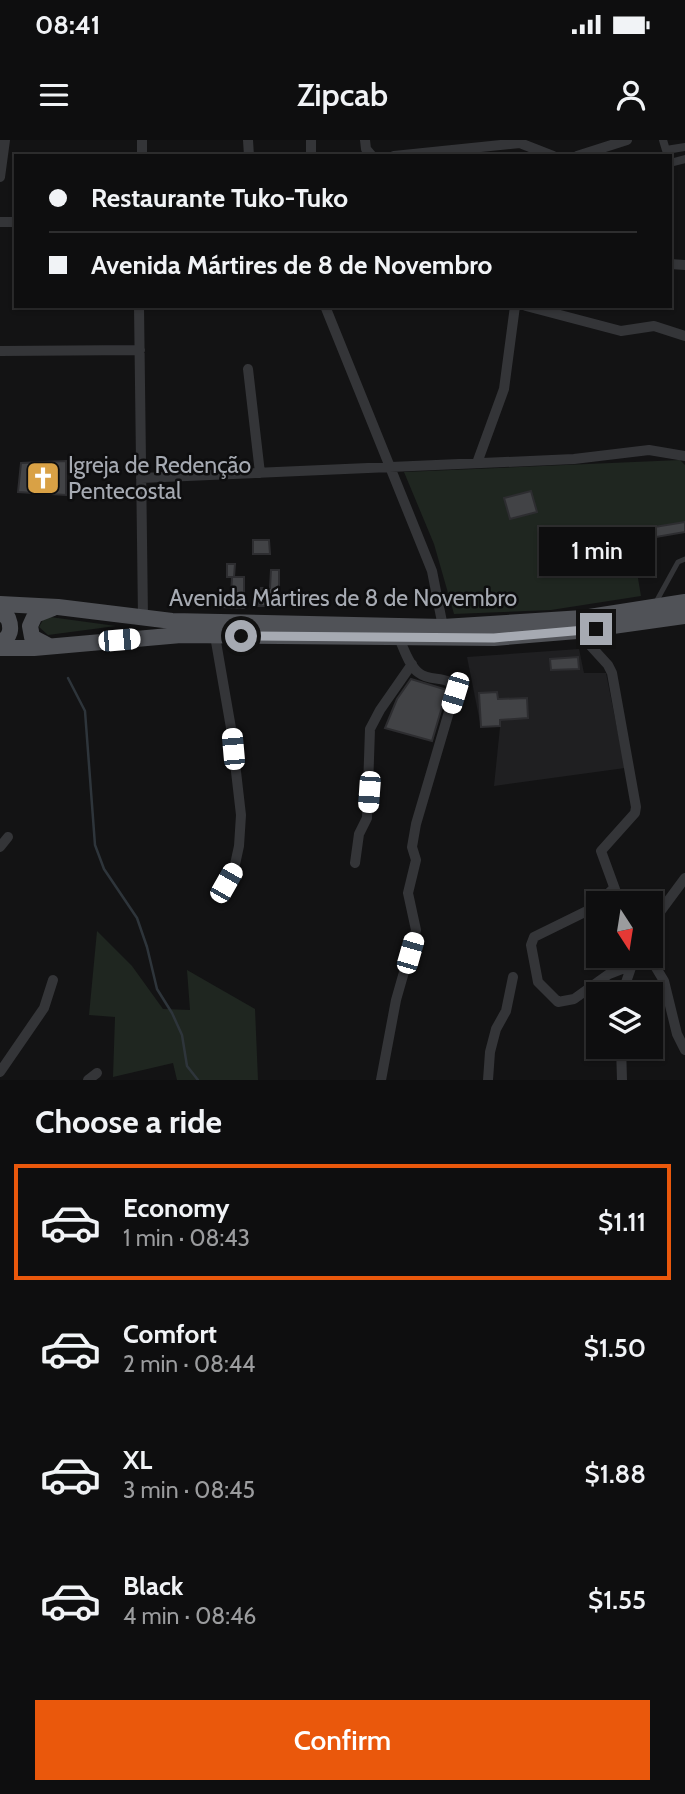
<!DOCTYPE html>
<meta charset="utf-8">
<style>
body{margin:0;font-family:Cabin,sans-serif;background:#171718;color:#f1f3f6;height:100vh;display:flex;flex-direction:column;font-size:26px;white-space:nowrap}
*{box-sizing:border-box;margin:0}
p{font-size:23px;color:#9b9c9e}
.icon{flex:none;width:38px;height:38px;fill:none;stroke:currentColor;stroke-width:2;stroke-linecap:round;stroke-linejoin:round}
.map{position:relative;height:940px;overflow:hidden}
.sheet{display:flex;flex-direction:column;background:#0e0e0f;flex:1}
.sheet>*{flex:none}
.guide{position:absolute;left:14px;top:14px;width:658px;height:154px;border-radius:0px;box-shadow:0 2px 5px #0004,0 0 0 2px #2e2e2f;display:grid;align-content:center;height:154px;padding:0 35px;background:#0e0e0f}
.needle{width:46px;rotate:168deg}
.buttons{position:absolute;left:586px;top:751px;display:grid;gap:14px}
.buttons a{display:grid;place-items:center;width:77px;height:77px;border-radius:0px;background:#0e0e0f;box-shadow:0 2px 5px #0004,0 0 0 2px #2e2e2f;font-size:35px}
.end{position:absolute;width:32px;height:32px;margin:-16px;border:9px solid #a6aab2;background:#111;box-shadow:0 0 0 4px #111}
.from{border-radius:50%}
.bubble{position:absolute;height:49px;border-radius:0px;background:#0e0e0f;box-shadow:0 2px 5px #0004,0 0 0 2px #2e2e2f;font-size:23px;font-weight:600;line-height:49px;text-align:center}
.car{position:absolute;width:21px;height:42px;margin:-21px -10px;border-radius:9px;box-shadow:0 0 5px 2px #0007;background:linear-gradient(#fff 24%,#345 0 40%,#fff 0 76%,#345 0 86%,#fff 0)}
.guide b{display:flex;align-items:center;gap:24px;height:66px;font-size:26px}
.guide b+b{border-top:2px solid #2e2e2f}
.guide i{width:18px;height:18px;background:#f1f3f6}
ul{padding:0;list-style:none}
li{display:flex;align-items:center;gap:21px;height:116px;margin:0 14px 10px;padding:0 21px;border:4px solid transparent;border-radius:0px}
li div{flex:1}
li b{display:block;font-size:26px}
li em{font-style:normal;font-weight:600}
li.current{border-color:#ea580c}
li>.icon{width:63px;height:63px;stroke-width:1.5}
h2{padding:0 35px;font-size:32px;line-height:84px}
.action{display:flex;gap:14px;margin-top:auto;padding:14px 35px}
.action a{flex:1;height:80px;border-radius:0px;background:#ea580c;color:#fff;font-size:28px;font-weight:600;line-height:80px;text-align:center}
.status{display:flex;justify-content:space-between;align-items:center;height:49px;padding:0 35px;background:#0e0e0f;direction:ltr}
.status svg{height:19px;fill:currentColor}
header{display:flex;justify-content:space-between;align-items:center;height:91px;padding:0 35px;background:#0e0e0f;font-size:32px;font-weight:600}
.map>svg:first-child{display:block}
.built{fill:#1f1f21}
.green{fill:#1f2620}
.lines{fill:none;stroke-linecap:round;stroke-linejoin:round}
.stream{stroke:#2e353b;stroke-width:2.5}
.building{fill:#424346;stroke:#2d2d30;stroke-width:2}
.service{stroke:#343538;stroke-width:5}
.pedestrian{stroke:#343538;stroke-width:8}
.minor{stroke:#343538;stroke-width:10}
.primary{stroke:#505257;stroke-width:16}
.route{stroke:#a6aab2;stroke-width:9}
.labels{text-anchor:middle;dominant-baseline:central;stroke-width:5;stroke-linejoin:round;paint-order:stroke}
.poi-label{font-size:23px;fill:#a6aab2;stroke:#0e0e0f;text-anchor:start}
.street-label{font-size:23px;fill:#a6aab2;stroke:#0e0e0f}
</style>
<div class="status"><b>08:41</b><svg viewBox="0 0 49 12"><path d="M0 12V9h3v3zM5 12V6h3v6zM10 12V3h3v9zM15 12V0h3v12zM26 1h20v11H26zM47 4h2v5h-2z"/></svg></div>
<header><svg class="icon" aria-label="menu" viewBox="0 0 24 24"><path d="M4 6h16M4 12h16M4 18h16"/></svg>Zipcab<svg class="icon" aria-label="person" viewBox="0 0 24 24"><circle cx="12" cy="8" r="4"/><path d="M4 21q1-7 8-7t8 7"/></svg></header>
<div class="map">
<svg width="685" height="940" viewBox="0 0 685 940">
<rect width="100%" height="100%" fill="#131314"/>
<path class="built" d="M 579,509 L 584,533 L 606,533 L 625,628 L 494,646 L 500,587 L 481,587 L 467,517 Z"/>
<path class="green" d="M 680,320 L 685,325 L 685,382 L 630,391 L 641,456 L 551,470 L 454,474 L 434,404 L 404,332 Z
M 50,477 L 116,486 L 48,495 L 39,487 L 43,480 Z
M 97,791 L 132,826 L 163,869 L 190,870 L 187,830 L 255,869 L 258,940 L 177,940 L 173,923 L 113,937 L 115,877 L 89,875 Z"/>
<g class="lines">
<path class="stream" d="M 68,538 L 85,571 L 95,705 L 104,729 L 137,778 L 147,807 L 157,849 L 172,873 L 182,895 L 187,926 L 198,940"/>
</g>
<path class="building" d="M 66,321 L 66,355 L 18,352 L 21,323 Z
M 531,351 L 537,372 L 510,379 L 504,358 Z
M 685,382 L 685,392 L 650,398 L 656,432 L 637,435 L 630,391 Z
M 253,400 L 269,400 L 270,414 L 253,414 Z
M 227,424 L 235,424 L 234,437 L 244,437 L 244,468 L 220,467 L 220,458 L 231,458 L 232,437 L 227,437 Z
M 271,430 L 279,430 L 279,466 L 258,466 L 261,448 L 270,448 Z
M 578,517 L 579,529 L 551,530 L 550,519 Z
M 411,539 L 447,550 L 432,601 L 385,588 L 397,559 Z
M 497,552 L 498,559 L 527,558 L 528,578 L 500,580 L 500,586 L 481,587 L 479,553 Z"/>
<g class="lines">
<path class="service" d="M 656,462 L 678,422 L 685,419"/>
<path class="pedestrian" d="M 663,0 L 666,10 L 685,7
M 670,23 L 685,19"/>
<path class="minor" d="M 248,0 L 249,16
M 311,0 L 311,16
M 365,0 L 366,9 L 372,16
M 142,16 L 142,0
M 394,16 L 520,3 L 553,16
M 577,16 L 627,0
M 0,37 L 5,0
M 0,82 L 16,82
M 670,124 L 685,125
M 139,166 L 143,478
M 325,166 L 432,431 L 443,487
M 526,166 L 621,191 L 654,186 L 685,196
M 0,211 L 140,210
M 248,229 L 260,333
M 477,323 L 504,249 L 515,166
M 141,338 L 574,319 L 649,310 L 685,316
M 577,491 L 608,525 L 612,533 L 636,667 L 635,673 L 601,711 L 620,763
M 215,496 L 231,588 L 241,675 L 239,706 L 234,729 L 226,743
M 0,707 L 8,697
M 355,723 L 359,694 L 367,678 L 370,589 L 380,570 L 412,524
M 614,748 L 593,768 L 534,797 L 531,805 L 538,842 L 558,862 L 574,859 L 609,834 L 632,825
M 651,784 L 685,738
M 649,816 L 664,841 L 677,894 L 685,910
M 622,854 L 635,816
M 621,906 L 622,940
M 0,932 L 44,868 L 53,840
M 88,940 L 97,933
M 381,940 L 396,860 L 416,790 L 408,753 L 416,720 L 412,707 L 416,684 L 456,548 C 448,535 430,542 419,533 C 409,526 404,509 399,498
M 488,940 L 490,912 L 496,889 L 506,871 L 513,837"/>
<path class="primary" d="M 0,464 L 58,467 L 172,481 L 443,487 L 583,478 L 685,462
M 0,472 L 8,478 C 12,488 11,498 0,502
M 49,506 L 32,497 L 30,486 L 35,475 L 53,468
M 0,508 L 34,508 L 181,495 L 494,498 L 577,491 L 685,476"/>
</g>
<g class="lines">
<path class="route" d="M 241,496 L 494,498 L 596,489"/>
</g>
<defs>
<g id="church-square" transform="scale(1.75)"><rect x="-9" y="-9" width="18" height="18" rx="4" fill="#d9a145" stroke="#0e0e0f"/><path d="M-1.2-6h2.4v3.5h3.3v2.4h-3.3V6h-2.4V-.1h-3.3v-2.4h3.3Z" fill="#fff"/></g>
</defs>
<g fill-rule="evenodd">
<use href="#church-square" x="43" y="338"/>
</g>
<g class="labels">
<g class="poi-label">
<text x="68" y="325">Igreja de Redenção<tspan x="68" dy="26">Pentecostal</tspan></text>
</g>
<g class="street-label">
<text x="343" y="458">Avenida Mártires de 8 de Novembro</text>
</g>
</g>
</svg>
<div class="buttons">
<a><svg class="needle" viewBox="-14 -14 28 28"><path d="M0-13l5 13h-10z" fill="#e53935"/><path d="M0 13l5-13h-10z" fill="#9b9c9e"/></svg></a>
<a><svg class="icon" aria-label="layers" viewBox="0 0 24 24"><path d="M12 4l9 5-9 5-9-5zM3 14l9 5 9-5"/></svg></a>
</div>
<i class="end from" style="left:241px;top:496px"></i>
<i class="end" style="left:596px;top:489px"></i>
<div class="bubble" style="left:539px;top:387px;width:116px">1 min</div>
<i class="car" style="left:119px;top:500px;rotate:85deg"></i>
<i class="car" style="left:455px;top:553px;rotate:197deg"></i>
<i class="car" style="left:233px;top:609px;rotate:355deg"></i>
<i class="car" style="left:369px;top:652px;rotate:184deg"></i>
<i class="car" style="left:226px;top:743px;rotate:30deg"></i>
<i class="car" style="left:410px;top:813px;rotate:16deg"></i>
<div class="guide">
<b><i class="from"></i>Restaurante Tuko-Tuko</b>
<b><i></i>Avenida Mártires de 8 de Novembro</b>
</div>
</div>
<section class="sheet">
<h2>Choose a ride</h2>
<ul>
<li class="current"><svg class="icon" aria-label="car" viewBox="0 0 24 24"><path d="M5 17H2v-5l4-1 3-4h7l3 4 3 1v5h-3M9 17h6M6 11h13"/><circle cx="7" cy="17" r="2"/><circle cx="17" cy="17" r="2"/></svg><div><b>Economy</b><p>1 min · 08:43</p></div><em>$1.11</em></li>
<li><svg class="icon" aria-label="car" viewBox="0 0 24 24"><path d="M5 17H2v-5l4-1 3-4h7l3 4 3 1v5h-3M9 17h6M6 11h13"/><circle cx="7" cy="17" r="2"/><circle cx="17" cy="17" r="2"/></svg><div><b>Comfort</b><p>2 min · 08:44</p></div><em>$1.50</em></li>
<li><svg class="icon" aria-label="car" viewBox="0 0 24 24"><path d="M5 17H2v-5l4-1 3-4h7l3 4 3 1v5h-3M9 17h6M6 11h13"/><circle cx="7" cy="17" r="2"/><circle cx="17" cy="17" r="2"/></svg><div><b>XL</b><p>3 min · 08:45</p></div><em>$1.88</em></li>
<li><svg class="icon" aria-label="car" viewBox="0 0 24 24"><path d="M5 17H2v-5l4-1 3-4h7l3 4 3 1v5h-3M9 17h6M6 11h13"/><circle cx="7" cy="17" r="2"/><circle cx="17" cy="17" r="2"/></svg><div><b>Black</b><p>4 min · 08:46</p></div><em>$1.55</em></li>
</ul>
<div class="action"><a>Confirm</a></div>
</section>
